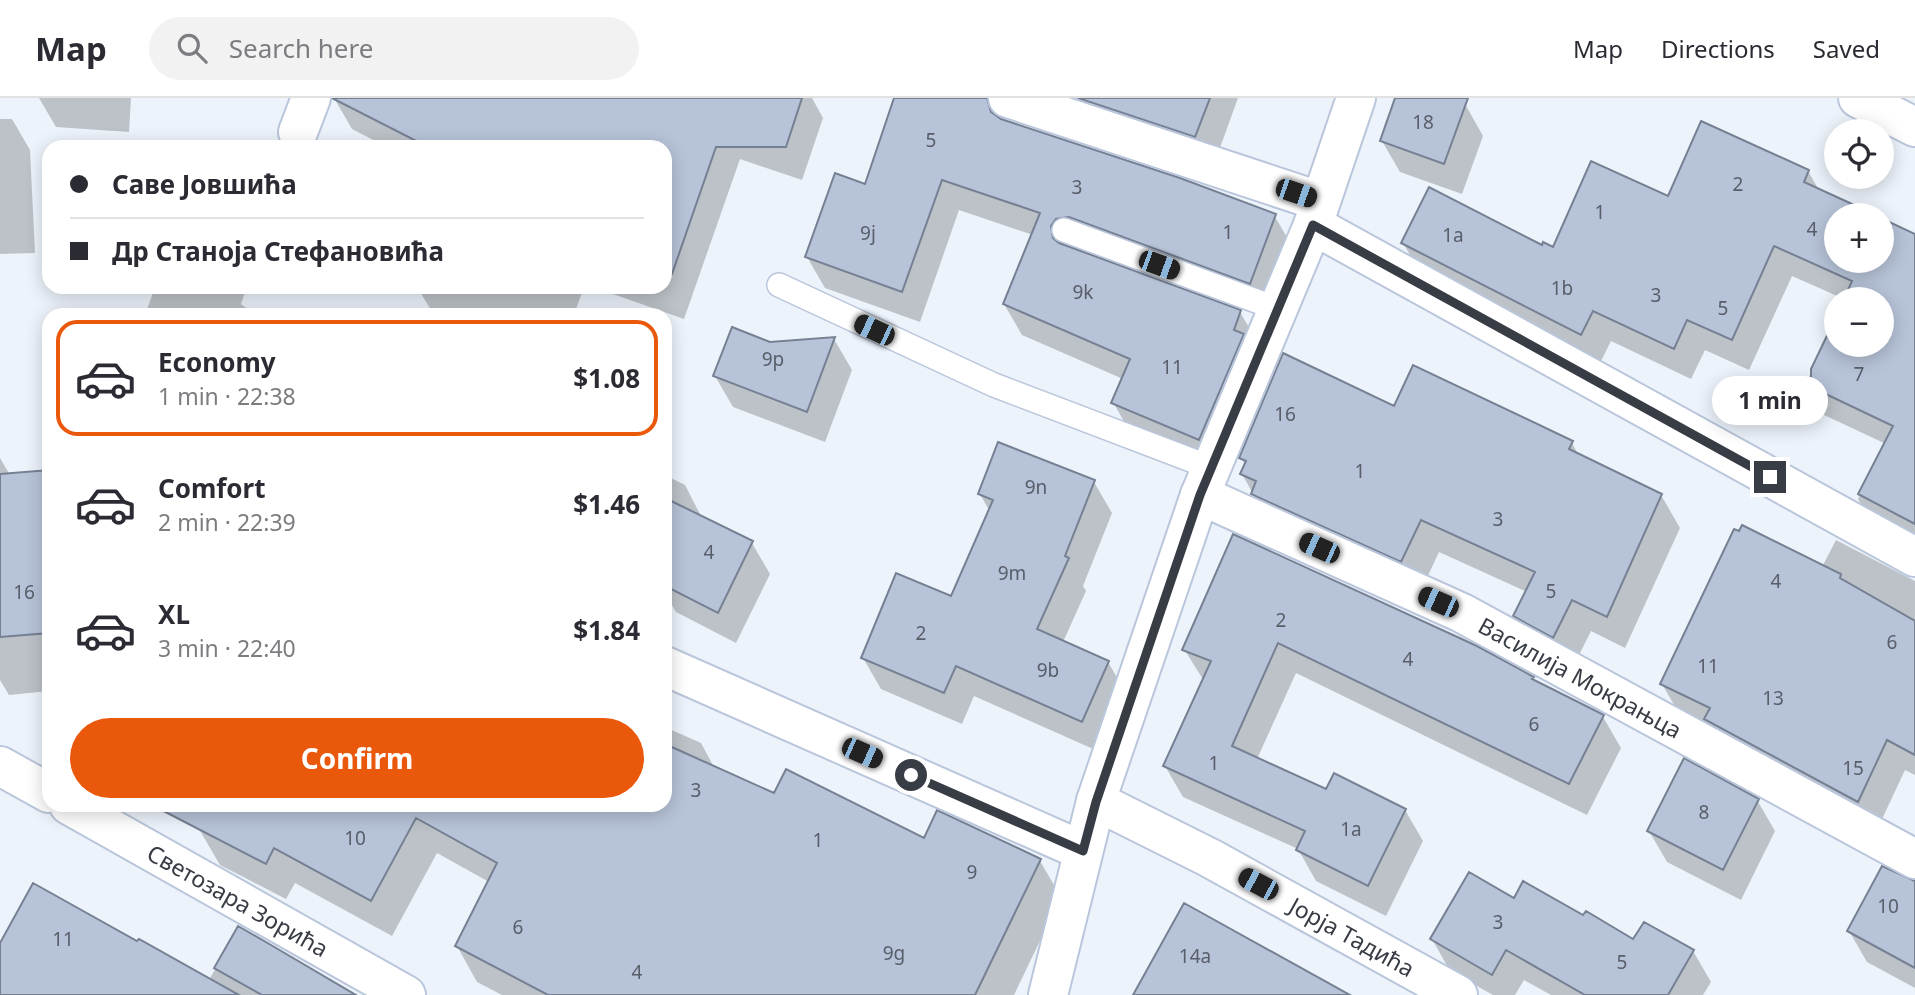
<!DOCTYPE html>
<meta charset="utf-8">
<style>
body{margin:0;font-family:"Noto Sans",sans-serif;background:#f2f2f3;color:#2b2b33;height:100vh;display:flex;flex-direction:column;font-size:26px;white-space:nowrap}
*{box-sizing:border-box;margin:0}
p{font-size:23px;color:#7c7c81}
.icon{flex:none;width:38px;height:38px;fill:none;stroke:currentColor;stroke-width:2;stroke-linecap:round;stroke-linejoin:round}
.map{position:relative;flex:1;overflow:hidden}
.drawer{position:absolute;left:42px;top:210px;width:630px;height:504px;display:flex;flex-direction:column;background:#fff;border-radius:21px;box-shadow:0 4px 18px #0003}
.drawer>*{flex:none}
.guide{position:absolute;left:42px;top:42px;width:630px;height:154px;border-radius:21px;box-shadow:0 4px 18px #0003;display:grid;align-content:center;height:154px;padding:0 28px;background:#fff}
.buttons{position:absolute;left:1824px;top:21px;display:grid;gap:14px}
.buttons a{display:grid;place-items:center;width:70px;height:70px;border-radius:50%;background:#fff;box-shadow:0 4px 18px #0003;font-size:35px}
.end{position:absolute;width:32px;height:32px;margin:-16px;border:9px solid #383c45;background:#fff;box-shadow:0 0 0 4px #fff}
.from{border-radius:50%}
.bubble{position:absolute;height:49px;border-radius:24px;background:#fff;box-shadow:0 4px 18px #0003;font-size:23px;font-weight:700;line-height:49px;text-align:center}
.car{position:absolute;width:21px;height:42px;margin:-21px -10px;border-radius:9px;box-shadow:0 0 5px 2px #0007;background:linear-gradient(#222 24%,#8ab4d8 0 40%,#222 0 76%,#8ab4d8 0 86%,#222 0)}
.guide b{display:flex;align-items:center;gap:24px;height:66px;font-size:26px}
.guide b+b{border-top:2px solid #e1e1e2}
.guide i{width:18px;height:18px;background:#2b2b33}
ul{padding:12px 0 0;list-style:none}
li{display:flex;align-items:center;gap:21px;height:116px;margin:0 14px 10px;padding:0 14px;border:4px solid transparent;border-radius:21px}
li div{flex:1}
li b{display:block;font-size:26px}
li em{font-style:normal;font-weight:700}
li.selected{border-color:#ea580c}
li>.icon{width:63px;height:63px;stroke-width:1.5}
.action{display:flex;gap:14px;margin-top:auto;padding:14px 28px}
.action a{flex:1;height:80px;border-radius:42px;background:#ea580c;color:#fff;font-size:28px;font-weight:700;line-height:80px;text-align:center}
header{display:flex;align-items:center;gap:42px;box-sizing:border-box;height:98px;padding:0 35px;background:#fff;border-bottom:2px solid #e1e1e2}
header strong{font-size:33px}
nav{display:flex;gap:38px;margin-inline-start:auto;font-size:24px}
.search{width:490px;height:63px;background:#f2f2f3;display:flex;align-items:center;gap:18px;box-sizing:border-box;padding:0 24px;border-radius:38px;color:#7c7c81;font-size:26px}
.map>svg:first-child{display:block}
.shadow{fill:#0003}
.building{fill:#b7c3d8;stroke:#758093;stroke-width:2}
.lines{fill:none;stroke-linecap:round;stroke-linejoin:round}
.lane-casing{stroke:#bac6db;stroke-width:26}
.street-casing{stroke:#bac6db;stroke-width:42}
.secondary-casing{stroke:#bac6db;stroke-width:42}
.lane{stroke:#fff;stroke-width:23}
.street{stroke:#fff;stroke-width:38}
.secondary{stroke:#fff;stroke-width:38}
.route{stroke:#383c45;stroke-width:9}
.labels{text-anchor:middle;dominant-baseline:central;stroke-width:7;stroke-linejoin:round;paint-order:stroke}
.number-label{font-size:19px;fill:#585e6a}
.street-label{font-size:23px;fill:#383c45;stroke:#fff}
</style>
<header>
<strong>Map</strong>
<div class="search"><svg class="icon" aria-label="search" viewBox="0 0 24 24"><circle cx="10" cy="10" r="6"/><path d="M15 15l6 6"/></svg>Search here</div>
<nav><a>Map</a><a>Directions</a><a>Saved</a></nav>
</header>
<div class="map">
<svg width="1915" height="897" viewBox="0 0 1915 897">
<rect width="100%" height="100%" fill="#edf3fb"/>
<path class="shadow" d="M 39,0 L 131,0 L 129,34 L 56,29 Z
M 334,0 L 812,0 L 823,20 L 802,82 L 740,61 L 684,221 L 593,189 L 665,189 L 665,49 L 387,49 L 352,31 Z
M 896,0 L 908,0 L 1274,117 L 1292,148 L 1268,216 L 1088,149 L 1074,152 L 1240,214 L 1258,245 L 1217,373 L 1131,336 L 1113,304 L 1123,281 L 1022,237 L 1004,206 L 1033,137 L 959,112 L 920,224 L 825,190 L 807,159 L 866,88 Z
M 1065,0 L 1238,0 L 1213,69 Z
M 1397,0 L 1447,0 L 1465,6 L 1483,38 L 1462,96 L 1400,74 L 1382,43 Z
M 0,21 L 12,21 L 30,52 L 35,155 L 0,156 Z
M 1808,73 L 1820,94 L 1870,117 L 1836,117 L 1836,163 L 1881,163 L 1915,139 L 1915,454 L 1876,432 L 1858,401 L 1886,346 L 1824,317 L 1806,285 L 1836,222 L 1836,247 L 1881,247 L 1881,201 L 1844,201 L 1792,178 L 1749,272 L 1705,252 L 1691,281 L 1611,243 L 1599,267 L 1421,176 L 1403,145 L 1553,151 L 1669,100 Z
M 155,189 L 247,189 L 241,206 L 256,217 L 145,217 Z
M 417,189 L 584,189 L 574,217 L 434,217 Z
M 834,241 L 852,272 L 825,344 L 733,309 L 715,278 L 770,245 Z
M 1395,310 L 1572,345 L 1579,358 L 1661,397 L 1680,430 L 1625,550 L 1591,533 L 1572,571 L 1534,550 L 1515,518 L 1527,494 L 1439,454 L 1420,495 L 1271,428 L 1242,376 L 1246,367 L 1241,360 Z
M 0,360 L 10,377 L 49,379 L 49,593 L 9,597 L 0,582 Z
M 665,377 L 685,387 L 702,420 L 752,445 L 770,476 L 736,545 L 676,514 L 665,495 Z
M 1094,384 L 1112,415 L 1083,488 L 1086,493 L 1063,544 L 1108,564 L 1126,595 L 1100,654 L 974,598 L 962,626 L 881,591 L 863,560 L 952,500 L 990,414 L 980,396 Z
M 1234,438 L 1532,580 L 1535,585 L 1603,619 L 1621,650 L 1587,717 L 1296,575 L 1257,661 L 1327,693 L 1405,712 L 1423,743 L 1386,818 L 1316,783 L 1298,751 L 1183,699 L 1165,668 L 1204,583 L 1184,551 Z
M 1836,442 L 1915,483 L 1915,677 L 1905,672 L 1876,734 L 1680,617 L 1662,586 L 1822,469 Z
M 665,629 L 701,645 L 715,671 L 775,698 L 925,743 L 1040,763 L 1061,799 L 1014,897 L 502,897 L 477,884 L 457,848 L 489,784 L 437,755 L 392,838 L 295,785 L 286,801 L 220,767 L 199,731 L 211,707 L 665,707 Z
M 1757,702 L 1775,733 L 1741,802 L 1667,764 L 1649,733 Z
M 1915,787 L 1915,890 L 1867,864 L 1849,833 Z
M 1514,802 L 1584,820 L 1634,843 L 1693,853 L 1711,884 L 1703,897 L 1551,897 L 1524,882 L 1515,897 L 1493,897 L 1450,873 L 1432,841 Z
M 238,831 L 356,897 L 0,897 L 0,848 L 209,882 Z"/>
<path class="building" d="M 332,0 L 802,0 L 786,49 L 716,49 L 672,176 L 665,175 L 665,49 L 428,49 Z
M 894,0 L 987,0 L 991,14 L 1001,21 L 1180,80 L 1276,116 L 1250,186 L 1069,119 L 1056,121 L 1051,128 L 1053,140 L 1059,145 L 1241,212 L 1234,232 L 1244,236 L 1199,342 L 1111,305 L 1130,261 L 1003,206 L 1040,115 L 942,82 L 902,194 L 805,159 L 835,75 L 865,86 Z
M 1078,0 L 1210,0 L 1195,39 Z
M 1395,0 L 1468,0 L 1444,66 L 1380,43 Z
M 1701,23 L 1809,72 L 1804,84 L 1876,117 L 1836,117 L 1836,163 L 1881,163 L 1881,120 L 1915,136 L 1915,426 L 1858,396 L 1893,328 L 1811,289 L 1811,271 L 1836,219 L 1836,247 L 1881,247 L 1881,201 L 1844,201 L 1852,183 L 1774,148 L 1732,242 L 1687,222 L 1674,251 L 1593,213 L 1581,237 L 1401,145 L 1429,89 L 1542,147 L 1543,144 L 1553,149 L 1591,63 L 1668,98 Z
M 732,229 L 770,244 L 835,239 L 807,314 L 713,278 Z
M 1283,255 L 1394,308 L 1413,267 L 1573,343 L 1569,351 L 1662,396 L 1607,519 L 1572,502 L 1553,540 L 1513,518 L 1535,474 L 1421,422 L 1401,464 L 1251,396 L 1256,383 L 1240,376 L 1246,363 L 1239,360 Z
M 998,344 L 1095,382 L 1065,458 L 1069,460 L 1037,531 L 1109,563 L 1082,624 L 956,568 L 944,595 L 861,560 L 896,475 L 951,498 L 993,402 L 978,396 Z
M 49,372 L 49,535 L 0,539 L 0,376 Z
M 665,400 L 753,443 L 718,515 L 665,488 Z
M 1742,427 L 1841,476 L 1840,480 L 1915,523 L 1915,657 L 1887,642 L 1858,704 L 1704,621 L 1710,610 L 1660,586 L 1734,431 L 1739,433 Z
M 1233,436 L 1477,548 L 1534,579 L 1532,581 L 1604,617 L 1569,686 L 1278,545 L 1232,648 L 1326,691 L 1334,675 L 1406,711 L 1368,788 L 1296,752 L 1305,733 L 1163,668 L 1211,563 L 1182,552 Z
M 665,646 L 774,695 L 786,671 L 924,740 L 937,712 L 1041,761 L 975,897 L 548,897 L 455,848 L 497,765 L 416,720 L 371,803 L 274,750 L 266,766 L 152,707 L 665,707 Z
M 1684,660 L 1759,701 L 1723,772 L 1647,733 Z
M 1882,768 L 1915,783 L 1915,870 L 1847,833 Z
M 1469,774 L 1514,800 L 1523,783 L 1583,817 L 1586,813 L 1633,841 L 1644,824 L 1694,852 L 1668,897 L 1585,897 L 1506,852 L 1492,877 L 1430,841 Z
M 33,785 L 137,843 L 139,841 L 239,897 L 0,897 L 0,845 Z
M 1184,805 L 1350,897 L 1133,897 Z
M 238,828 L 271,847 L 356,897 L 262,897 L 214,870 Z"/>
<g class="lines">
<g class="lane-casing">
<path id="lane" d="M 1064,132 L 1278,211
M 779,187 L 994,287 L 1212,370"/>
</g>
<g class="street-casing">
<g id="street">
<path d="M 1008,0 L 1319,103"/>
<path d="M 1858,0 L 1915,29"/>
<path d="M 298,34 L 311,0"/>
<path d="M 1313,127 L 1915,459"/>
<path id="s1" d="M 1200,397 L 1462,515 L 1915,761"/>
<path d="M 665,568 L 1083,753"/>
<path d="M 0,668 L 49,695"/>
<path id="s2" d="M 1096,703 L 1210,760 L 1458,897"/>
<path id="s3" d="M 69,707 L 406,897"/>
</g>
</g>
<g class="secondary-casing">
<path id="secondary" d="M 1048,897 L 1096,703 L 1200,397 L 1313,127 L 1356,0"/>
</g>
<use href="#lane" class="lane"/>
<use href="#street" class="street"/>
<use href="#secondary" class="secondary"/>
</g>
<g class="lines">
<path class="route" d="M 911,677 L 1083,753 L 1096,704 L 1200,397 L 1313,127 L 1770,379"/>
</g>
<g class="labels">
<g class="number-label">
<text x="1423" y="24">18</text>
<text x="931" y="42">5</text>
<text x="1738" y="86">2</text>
<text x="1077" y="89">3</text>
<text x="1600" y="114">1</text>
<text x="1812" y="131">4</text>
<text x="1228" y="134">1</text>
<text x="868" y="135">9j</text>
<text x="1453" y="137">1a</text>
<text x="1562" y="190">1b</text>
<text x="1083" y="194">9k</text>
<text x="1656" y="197">3</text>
<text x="1723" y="210">5</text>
<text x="773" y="261">9p</text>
<text x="1172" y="269">11</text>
<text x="1859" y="276">7</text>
<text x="1285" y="316">16</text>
<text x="1360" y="373">1</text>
<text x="1036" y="389">9n</text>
<text x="1498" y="421">3</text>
<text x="709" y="454">4</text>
<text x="1012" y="475">9m</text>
<text x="1776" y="483">4</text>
<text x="1551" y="493">5</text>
<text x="24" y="494">16</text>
<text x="1281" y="522">2</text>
<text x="921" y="535">2</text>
<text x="1892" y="544">6</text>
<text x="1408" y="561">4</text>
<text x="1708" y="568">11</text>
<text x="1048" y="572">9b</text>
<text x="1773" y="600">13</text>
<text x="1534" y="626">6</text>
<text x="1214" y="665">1</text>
<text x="1853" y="670">15</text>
<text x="696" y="692">3</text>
<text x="1704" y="714">8</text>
<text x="1351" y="731">1a</text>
<text x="355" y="740">10</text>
<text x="818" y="742">1</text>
<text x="972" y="774">9</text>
<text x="1888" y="808">10</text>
<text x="1498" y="824">3</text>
<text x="518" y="829">6</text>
<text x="63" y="841">11</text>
<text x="894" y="855">9g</text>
<text x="1195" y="858">14a</text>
<text x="1622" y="864">5</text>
<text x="637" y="874">4</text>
</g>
<g class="street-label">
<text stroke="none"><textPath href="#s1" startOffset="422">Василија Мокрањца</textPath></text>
<text stroke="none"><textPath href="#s3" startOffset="194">Светозара Зорића</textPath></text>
<text stroke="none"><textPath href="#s2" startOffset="290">Јорја Тадића</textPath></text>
</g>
</g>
</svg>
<div class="buttons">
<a><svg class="icon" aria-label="locate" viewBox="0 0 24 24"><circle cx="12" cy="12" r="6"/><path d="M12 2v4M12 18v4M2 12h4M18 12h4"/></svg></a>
<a>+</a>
<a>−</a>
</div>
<i class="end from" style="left:911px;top:677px"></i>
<i class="end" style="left:1770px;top:379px"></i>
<div class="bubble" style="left:1712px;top:278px;width:116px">1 min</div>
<i class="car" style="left:1296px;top:95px;rotate:109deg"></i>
<i class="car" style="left:1159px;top:167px;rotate:110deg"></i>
<i class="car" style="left:874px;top:232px;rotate:295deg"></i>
<i class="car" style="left:1319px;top:450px;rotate:294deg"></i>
<i class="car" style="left:1438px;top:504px;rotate:294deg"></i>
<i class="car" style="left:862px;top:655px;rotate:114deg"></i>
<i class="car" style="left:1258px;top:786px;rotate:298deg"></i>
<div class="guide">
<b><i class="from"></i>Саве Јовшића</b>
<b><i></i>Др Станоја Стефановића</b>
</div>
<section class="drawer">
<ul>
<li class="selected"><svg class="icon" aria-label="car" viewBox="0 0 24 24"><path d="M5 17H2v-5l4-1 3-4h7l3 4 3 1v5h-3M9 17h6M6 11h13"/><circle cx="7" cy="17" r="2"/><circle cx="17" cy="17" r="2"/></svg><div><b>Economy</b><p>1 min · 22:38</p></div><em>$1.08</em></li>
<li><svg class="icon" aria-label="car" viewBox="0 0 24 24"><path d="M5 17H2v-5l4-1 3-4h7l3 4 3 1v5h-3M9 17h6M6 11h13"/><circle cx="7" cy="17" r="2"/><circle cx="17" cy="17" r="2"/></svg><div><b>Comfort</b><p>2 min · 22:39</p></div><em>$1.46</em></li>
<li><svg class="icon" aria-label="car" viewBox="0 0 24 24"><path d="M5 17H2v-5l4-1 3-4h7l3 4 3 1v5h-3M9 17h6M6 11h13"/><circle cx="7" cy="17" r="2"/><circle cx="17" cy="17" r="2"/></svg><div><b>XL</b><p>3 min · 22:40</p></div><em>$1.84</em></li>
</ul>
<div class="action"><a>Confirm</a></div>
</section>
</div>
